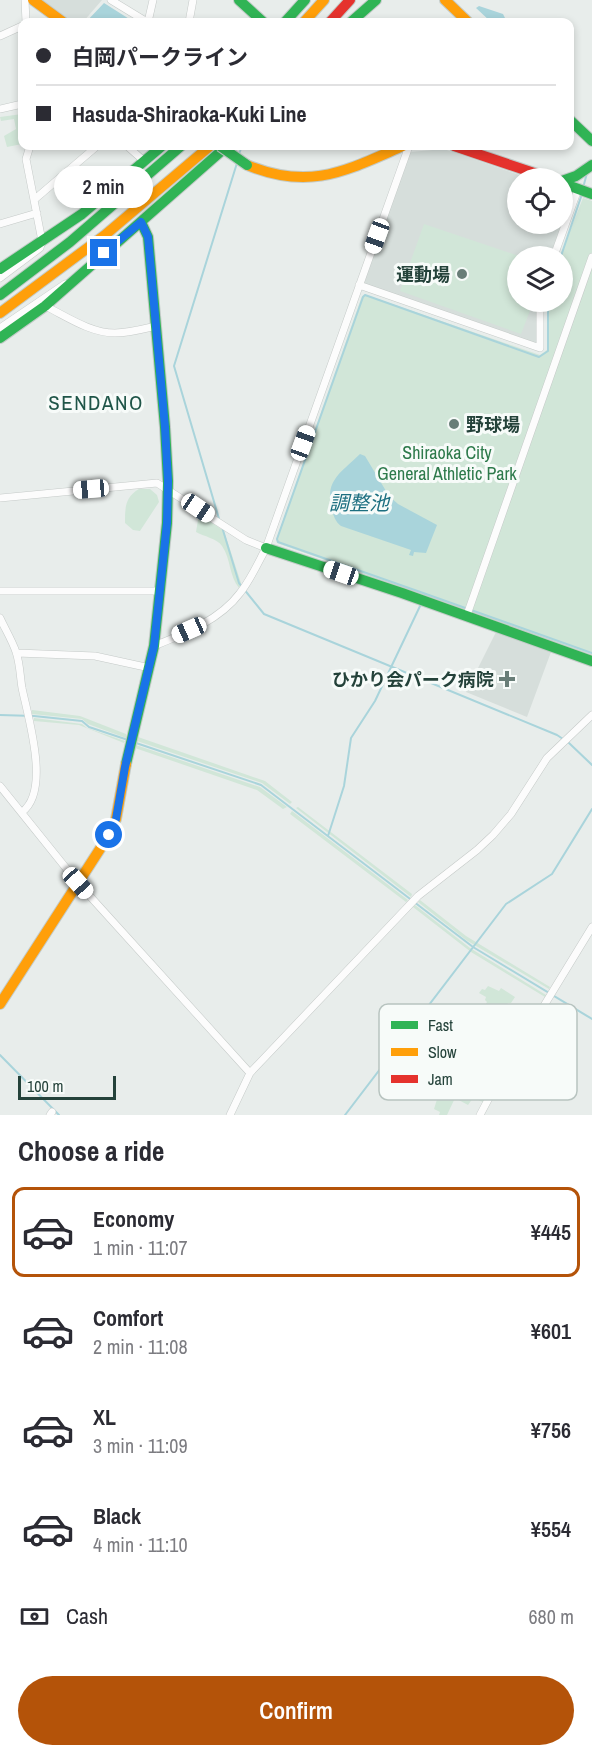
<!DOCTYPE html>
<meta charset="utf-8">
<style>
body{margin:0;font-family:"Archivo Narrow","Noto Sans JP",sans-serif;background:#f2f2f3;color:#2b2b33;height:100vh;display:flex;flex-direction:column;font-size:22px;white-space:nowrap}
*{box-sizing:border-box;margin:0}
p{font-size:20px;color:#7c7c81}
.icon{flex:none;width:33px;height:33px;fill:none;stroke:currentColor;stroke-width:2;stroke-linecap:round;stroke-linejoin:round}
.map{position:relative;height:1115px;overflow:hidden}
.panel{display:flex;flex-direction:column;background:#fff;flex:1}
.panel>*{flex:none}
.top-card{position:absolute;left:18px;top:18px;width:556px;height:132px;border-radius:12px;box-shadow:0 3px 9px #0003;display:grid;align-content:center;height:132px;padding:0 18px;background:#fff}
.fabs{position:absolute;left:507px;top:168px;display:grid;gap:12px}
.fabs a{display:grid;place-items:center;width:66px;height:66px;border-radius:50%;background:#fff;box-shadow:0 3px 9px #0003;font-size:30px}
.scale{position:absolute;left:18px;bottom:15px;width:98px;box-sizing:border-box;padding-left:6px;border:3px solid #24423a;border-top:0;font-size:16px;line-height:21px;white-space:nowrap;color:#24423a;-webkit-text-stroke:4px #f7fbf9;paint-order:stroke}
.end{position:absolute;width:27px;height:27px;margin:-14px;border:8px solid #1a73e8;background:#fff;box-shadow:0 0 0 3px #fff}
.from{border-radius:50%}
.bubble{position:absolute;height:42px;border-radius:21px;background:#fff;box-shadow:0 3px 9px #0003;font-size:20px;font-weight:600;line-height:42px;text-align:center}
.car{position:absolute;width:18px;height:36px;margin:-18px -9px;border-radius:8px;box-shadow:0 0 4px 2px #0007;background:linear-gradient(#fff 24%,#345 0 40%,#fff 0 76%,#345 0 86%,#fff 0)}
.top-card b{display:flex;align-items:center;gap:21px;height:57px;font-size:22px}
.top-card b+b{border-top:2px solid #e1e1e2}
.top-card i{width:15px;height:15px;background:#2b2b33}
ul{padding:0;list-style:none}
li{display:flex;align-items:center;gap:18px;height:90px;margin:0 12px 9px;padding:0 6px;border:3px solid transparent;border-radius:12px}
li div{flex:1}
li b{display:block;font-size:22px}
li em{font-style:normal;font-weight:600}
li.current{border-color:#b45309}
li>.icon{width:54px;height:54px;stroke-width:1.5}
h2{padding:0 18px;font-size:27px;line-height:72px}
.pay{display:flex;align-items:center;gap:15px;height:66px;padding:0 18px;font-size:22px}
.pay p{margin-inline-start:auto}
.button{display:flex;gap:12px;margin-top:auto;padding:12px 18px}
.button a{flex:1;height:69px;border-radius:36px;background:#b45309;color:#fff;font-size:24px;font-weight:600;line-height:69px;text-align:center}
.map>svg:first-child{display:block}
.built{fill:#d6dedb}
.green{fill:#d1e6d8}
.water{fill:#a9d4db}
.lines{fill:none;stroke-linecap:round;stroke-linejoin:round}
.stream{stroke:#a9d4db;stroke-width:2}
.street-casing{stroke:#c5cac8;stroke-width:8}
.fast-casing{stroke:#c3cbc8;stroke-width:12}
.slow-casing{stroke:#c3cbc8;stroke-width:12}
.jam-casing{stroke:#c3cbc8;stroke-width:12}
.street{stroke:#fcfcfc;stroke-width:7}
.fast{stroke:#30b455;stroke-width:10}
.slow{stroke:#ff9f0a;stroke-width:10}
.jam{stroke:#e5322d;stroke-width:10}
.fast-bridge-casing{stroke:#c3cbc8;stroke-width:12;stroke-linecap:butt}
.fast-bridge{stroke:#30b455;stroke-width:10}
.route{stroke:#1a73e8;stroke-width:8}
.poi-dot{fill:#697e78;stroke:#f7fbf9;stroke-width:2}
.labels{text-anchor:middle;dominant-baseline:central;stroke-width:6;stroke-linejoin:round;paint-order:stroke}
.poi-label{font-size:18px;font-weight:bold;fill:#24423a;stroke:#f7fbf9;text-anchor:end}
.park-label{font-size:18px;fill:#2d7a4b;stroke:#f7fbf9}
.water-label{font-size:20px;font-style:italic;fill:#1c6f80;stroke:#f7fbf9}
.quarter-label{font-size:21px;letter-spacing:1.5px;fill:#1f5548;stroke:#f7fbf9}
.key{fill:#f7fbf9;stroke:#b8c4c0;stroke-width:1.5}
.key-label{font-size:16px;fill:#24423a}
</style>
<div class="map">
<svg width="592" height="1115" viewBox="0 0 592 1115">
<rect width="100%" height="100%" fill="#e8edeb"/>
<path class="built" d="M 43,0 L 102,0 L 83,22 L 70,22 L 41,2 Z
M 444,149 L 528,178 L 518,178 L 518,224 L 562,224 L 551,256 L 518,256 L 518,302 L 538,302 L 538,343 L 535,345 L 366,286 L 363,282 L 410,152 Z
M 563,191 L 572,195 L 563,223 Z
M 496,632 L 551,652 L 527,717 L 466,692 Z"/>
<path class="green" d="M 22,114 L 22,144 L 7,147 L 4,136 L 16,129 L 14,119 L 1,121 L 0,117 Z
M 583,198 L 592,201 L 592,655 L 277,543 L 276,540 L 362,296 L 366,295 L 540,355 L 547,350 L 547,302 L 562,302 L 562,256 L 560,256 Z
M 424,224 L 519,256 L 518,302 L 533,302 L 533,303 L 521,334 L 400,291 Z
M 139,489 L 150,489 L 157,495 L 159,502 L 140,531 L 133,530 L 125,523 C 125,508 125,497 139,489 Z
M 199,514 L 224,531 L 241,583 L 239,588 C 229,576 231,559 222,546 C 218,539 203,536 196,532 Z
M 32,710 L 80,716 L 126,734 L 126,738 L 88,724 L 82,719 L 32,714 Z
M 34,718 L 82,724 L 87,728 L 125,741 L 124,743 L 79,725 L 34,721 Z
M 138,737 L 265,781 L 292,802 L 290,804 L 262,783 L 137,741 Z
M 136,745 L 260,787 L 287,807 L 283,809 L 257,790 L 135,748 Z
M 298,807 L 412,894 L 411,897 L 296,808 Z
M 292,811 L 408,900 L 406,902 L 290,814 Z
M 420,900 L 466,936 L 550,987 L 549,989 L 466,940 L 418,902 Z
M 415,905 L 470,948 L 546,995 L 545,997 L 471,952 L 413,907 Z
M 488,986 L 499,991 L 501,988 L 515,997 L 511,1003 L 508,1003 L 494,1026 L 479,1016 L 487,1002 L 485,1000 L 486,997 L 479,993 L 482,989 L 485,990 Z
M 408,1035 L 438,1047 L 495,1080 L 483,1102 L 473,1098 L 468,1105 L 455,1098 L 447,1115 L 439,1115 L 440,1112 L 434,1109 L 439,1093 L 422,1086 L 411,1091 L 409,1098 L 401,1098 L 393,1089 L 384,1068 Z"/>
<path class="water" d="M 104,3 L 134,22 L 86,22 Z
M 479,6 L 503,14 L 505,18 L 503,22 L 491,22 L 476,8 Z
M 360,454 L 365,456 L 389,496 L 398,504 L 437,525 L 426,553 L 414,552 L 413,556 L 409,555 L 411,550 L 341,526 C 335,521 334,517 332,510 C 324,480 341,473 360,454 Z"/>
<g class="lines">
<path class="stream" d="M 239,154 L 242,146
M 583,188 L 587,173
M 561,256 L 582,194
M 220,522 L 174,366 L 237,163
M 222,527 L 239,583 L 264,614 L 557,735 L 569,743 L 592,765
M 426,594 L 592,653
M 424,596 L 426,594 L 278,542 L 277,539 L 363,297 L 365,295 L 539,357 L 548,351 L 548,302
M 0,715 L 34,716 L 82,721 L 89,727 L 128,740
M 136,743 L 261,785 L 473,947 L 592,1019
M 328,836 L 344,786 L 351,738 L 375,701 L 421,604
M 0,1055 L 59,1115
M 345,1115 L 506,904 L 552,874 L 592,809"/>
<g class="street-casing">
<path id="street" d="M 25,0 L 26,22
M 111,0 L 147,22
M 148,22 L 153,0
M 189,22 L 193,0
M 0,36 L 22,26
M 0,109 L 22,104
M 127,146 L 144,161
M 35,199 L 97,146
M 0,224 L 37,213
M 554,256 L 578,189
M 0,278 L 40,248 L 42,241 L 26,159 L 30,146
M 359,285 L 540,348 L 540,302
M 45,306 C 66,316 90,333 115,333 C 129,333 143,329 156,326
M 0,328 L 65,284
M 0,498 L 157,483 L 246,540 L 266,548
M 0,591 L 159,591
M 468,612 L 592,257
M 0,618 C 5,629 12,640 16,652 C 20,663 20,676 22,688 C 28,717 51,791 22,812
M 154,646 C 184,634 220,620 240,593 C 251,579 258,563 266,548 L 409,146
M 17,653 L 95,656 L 150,668
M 0,786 L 78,883 L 250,1073
M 50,1115 L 52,1112
M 230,1115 L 250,1073 L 418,896 L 477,850 L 493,835 L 511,814 L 547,758 L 592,715
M 480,1115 L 498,1081 L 592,927"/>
</g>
<g class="fast-casing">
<path id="fast" d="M 239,0 L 263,22
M 285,22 L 305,0
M 351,22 L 376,0
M 570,120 L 592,141
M 562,181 L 576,176 L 592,165
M 562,183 L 592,194
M 0,269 L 82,214 L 162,146
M 0,295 L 70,242 L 181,146
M 0,338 L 45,306 L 227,146
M 266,548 L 402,593 L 592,661
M 126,764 L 154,646 L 167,523 L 168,481 L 165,427 L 148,237 L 141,222"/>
</g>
<g class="slow-casing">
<path id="slow" d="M 33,0 L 63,22
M 445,0 L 468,22
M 304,22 L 324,0
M 247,165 C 310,191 345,171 403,146
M 0,313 L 105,235 L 210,146
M 0,1004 L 109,835 L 116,819 L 126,764"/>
</g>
<g class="jam-casing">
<path id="jam" d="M 330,22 L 350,0
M 454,146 L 549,178"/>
</g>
<use href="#street" class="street"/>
<use href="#fast" class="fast"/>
<use href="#slow" class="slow"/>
<use href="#jam" class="jam"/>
<g class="fast-bridge-casing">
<path id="fast-bridge" d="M 220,146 L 247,165"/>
</g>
<use href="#fast-bridge" class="fast-bridge"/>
</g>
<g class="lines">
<path class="route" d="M 104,253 L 141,222 L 148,237 L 165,427 L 168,481 L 167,523 L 154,646 L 125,767 L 116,819 L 109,835"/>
</g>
<g class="poi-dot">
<circle cx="462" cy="274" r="6"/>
<circle cx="454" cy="424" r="6"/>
<path d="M504 670h6v6h6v6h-6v6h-6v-6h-6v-6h6z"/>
</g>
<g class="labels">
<g class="poi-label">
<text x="450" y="274">運動場</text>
<text x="466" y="424" text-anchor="start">野球場</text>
<text x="494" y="679">ひかり会パーク病院</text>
</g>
<g class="park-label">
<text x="447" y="452">Shiraoka City<tspan x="447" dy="21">General Athletic Park</tspan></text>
</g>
<g class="water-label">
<text x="359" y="502">調整池</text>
</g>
<g class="quarter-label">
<text x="96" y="402">SENDANO</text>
</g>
</g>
<rect x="379" y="1004" width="198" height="96" rx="9" class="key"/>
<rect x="391" y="1021" width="27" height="8" fill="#30b455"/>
<rect x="391" y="1048" width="27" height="8" fill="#ff9f0a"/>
<rect x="391" y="1075" width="27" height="8" fill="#e5322d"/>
<g class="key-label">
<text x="428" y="1031">Fast</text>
<text x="428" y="1058">Slow</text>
<text x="428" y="1085">Jam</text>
</g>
</svg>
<div class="fabs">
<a><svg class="icon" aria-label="locate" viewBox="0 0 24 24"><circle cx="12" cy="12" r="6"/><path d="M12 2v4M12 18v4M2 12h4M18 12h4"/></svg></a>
<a><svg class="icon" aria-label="layers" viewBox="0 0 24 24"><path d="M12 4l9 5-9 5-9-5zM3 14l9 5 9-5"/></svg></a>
</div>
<div class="scale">100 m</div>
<i class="end from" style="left:109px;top:835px"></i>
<i class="end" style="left:104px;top:253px"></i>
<div class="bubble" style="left:54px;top:166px;width:99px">2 min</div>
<i class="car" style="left:377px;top:236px;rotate:200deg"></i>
<i class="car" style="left:303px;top:443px;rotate:20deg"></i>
<i class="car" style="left:91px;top:489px;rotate:265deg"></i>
<i class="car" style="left:198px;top:508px;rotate:124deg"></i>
<i class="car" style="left:341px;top:573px;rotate:289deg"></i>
<i class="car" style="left:189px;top:630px;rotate:246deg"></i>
<i class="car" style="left:78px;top:883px;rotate:138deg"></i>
<div class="top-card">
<b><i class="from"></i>白岡パークライン</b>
<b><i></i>Hasuda-Shiraoka-Kuki Line</b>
</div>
</div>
<section class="panel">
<h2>Choose a ride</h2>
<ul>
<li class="current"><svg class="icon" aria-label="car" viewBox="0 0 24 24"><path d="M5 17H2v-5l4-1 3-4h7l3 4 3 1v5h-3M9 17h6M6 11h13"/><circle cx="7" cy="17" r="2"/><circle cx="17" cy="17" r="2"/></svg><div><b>Economy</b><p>1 min · 11:07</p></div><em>¥445</em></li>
<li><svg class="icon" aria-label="car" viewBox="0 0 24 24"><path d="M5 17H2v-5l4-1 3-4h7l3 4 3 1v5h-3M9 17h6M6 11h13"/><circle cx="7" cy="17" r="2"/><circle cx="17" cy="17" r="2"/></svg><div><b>Comfort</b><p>2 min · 11:08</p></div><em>¥601</em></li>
<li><svg class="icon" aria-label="car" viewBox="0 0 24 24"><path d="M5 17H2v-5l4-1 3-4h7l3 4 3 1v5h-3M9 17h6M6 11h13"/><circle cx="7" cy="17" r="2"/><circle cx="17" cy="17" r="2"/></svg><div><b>XL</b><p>3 min · 11:09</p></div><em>¥756</em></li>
<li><svg class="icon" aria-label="car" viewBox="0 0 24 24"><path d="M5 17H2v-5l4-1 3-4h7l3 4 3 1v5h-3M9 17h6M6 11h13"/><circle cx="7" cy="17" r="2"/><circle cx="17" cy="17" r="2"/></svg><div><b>Black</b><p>4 min · 11:10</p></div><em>¥554</em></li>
</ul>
<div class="pay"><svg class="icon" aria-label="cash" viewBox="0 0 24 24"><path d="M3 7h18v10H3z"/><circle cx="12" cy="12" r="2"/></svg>Cash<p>680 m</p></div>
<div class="button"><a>Confirm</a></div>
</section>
